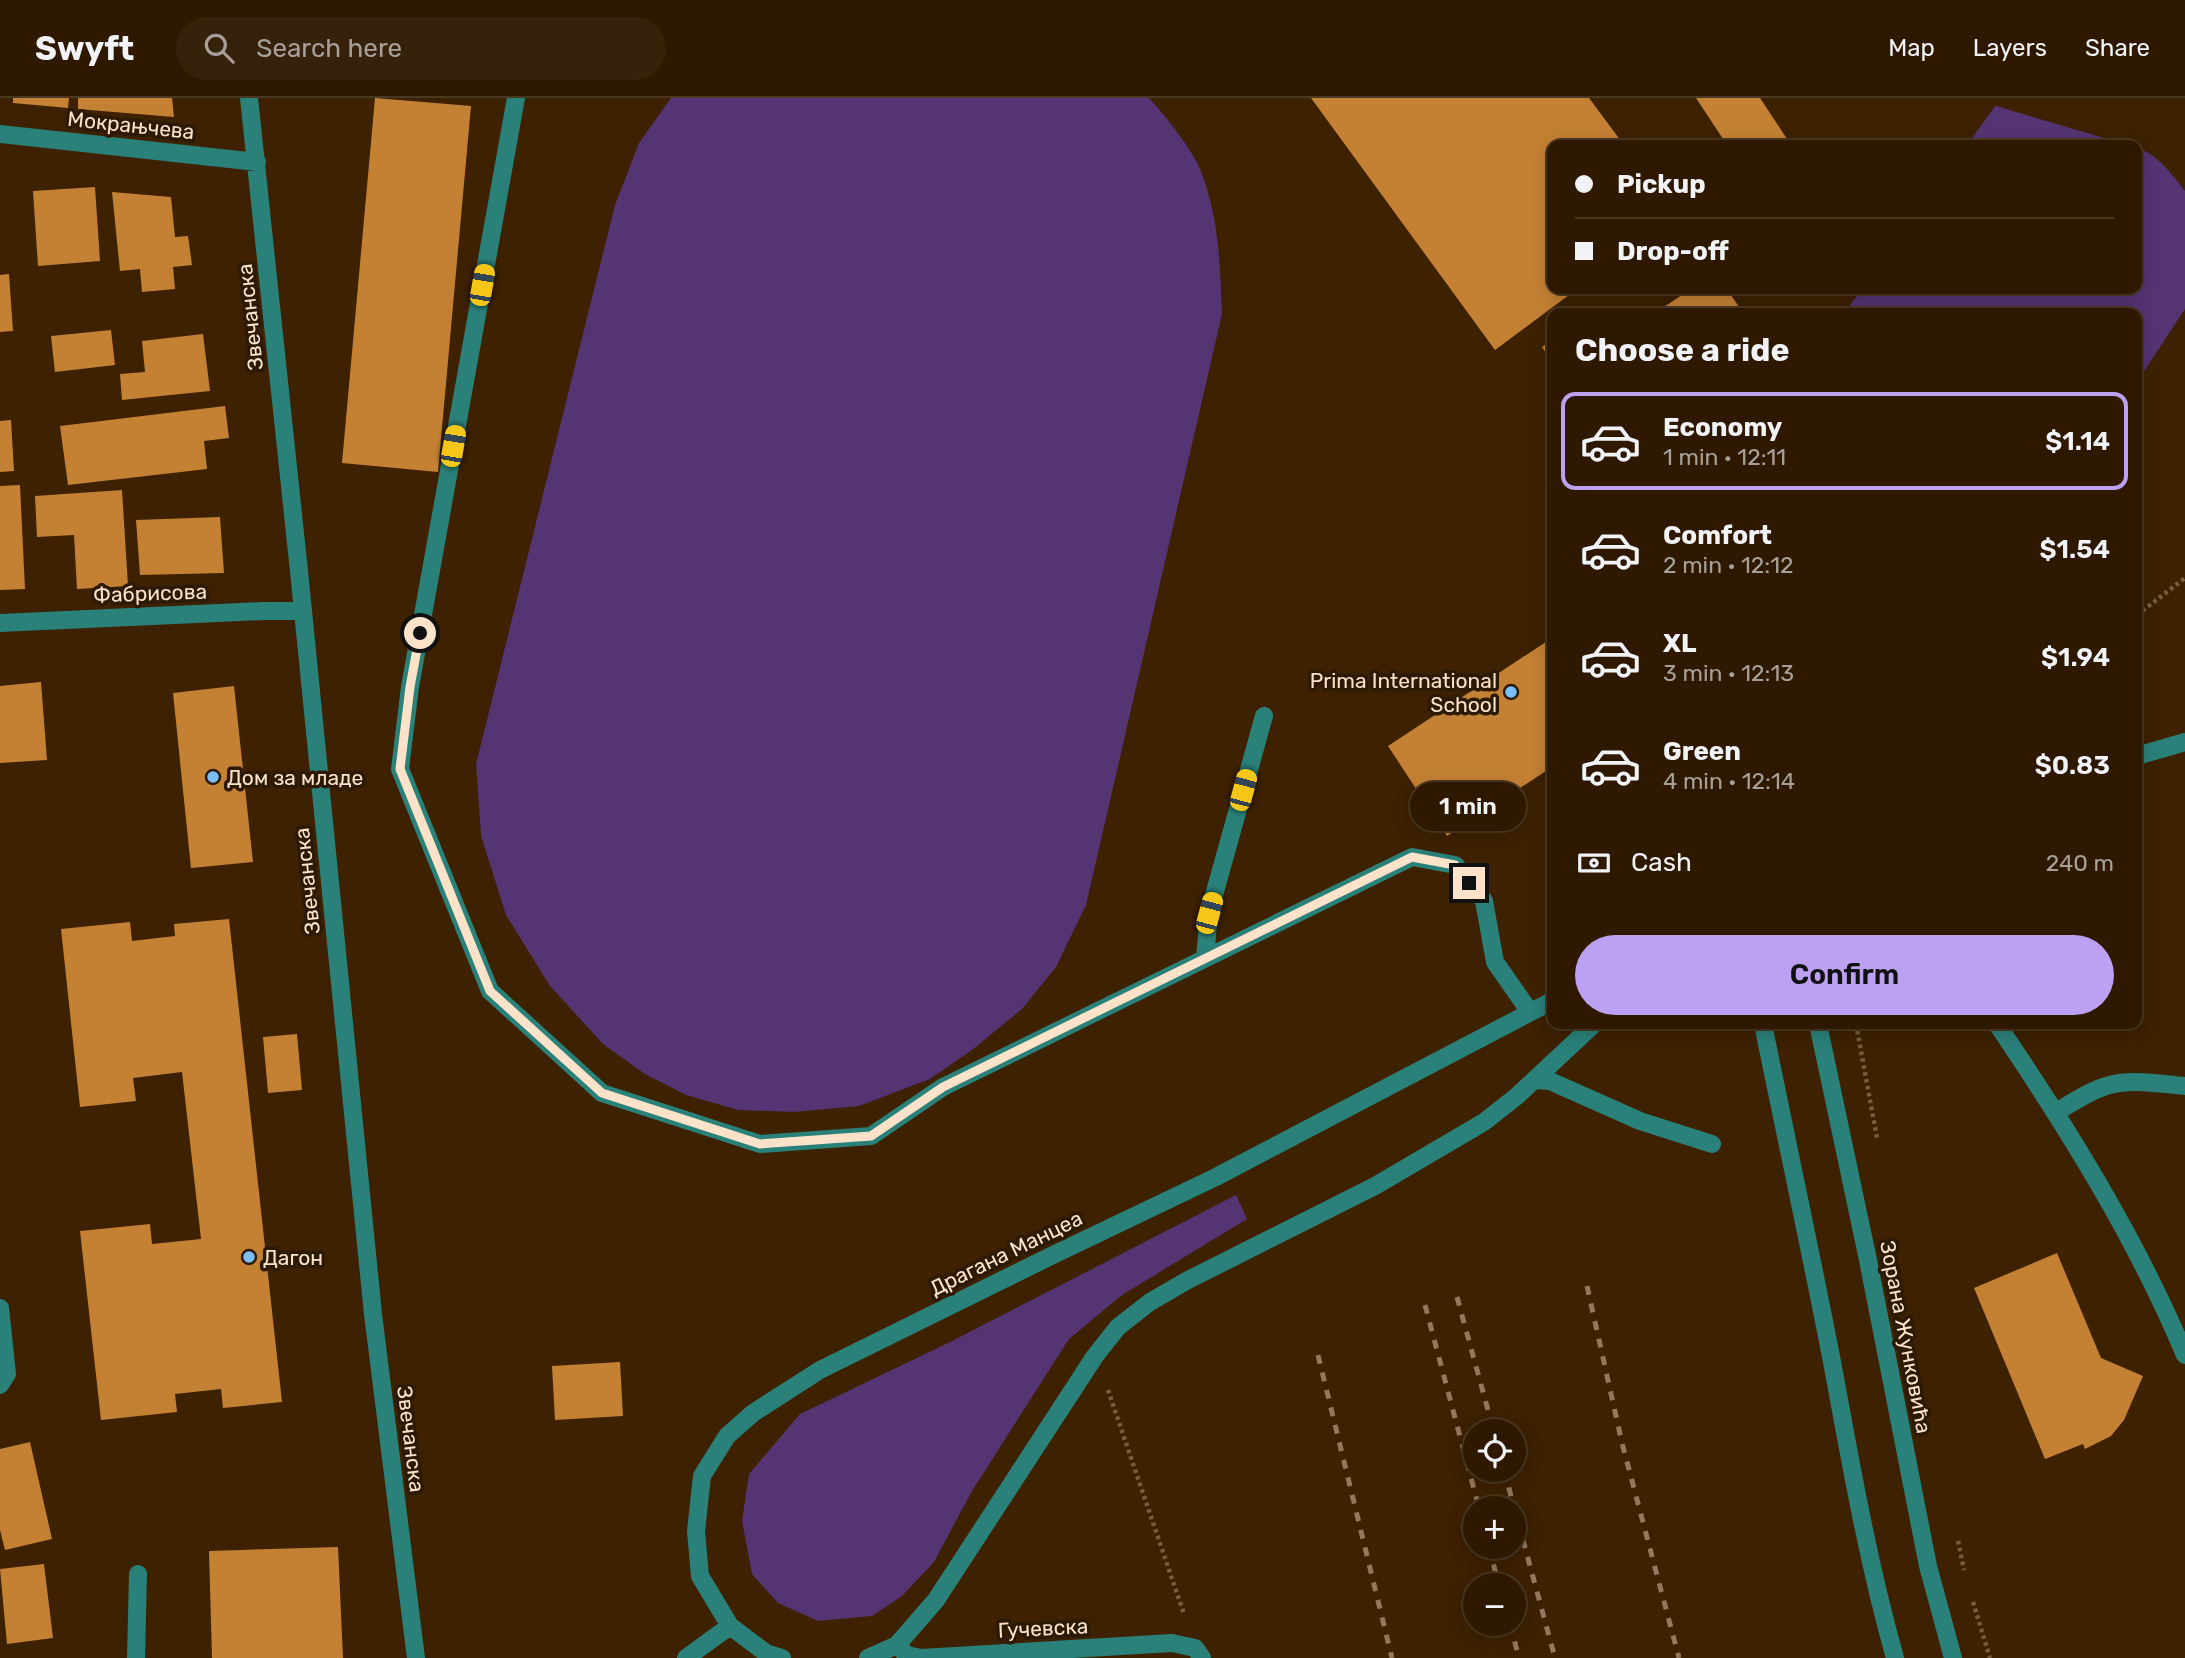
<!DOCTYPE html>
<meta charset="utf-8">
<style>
body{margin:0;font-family:Rubik,sans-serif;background:#36220a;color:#f1f3f6;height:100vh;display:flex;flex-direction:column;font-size:26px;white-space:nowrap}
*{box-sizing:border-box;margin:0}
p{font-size:23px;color:#a7a099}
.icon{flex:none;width:38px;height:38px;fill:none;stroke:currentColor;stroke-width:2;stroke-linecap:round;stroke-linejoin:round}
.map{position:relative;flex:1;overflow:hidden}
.details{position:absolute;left:1547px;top:210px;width:595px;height:721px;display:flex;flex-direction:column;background:#2e1900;border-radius:14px;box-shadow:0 4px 18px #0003,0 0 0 2px #493822}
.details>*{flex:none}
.hud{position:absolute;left:1547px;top:42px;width:595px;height:154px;border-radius:14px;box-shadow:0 4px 18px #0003,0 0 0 2px #493822;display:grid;align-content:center;height:154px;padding:0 28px;background:#2e1900}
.fabs{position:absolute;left:1463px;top:1321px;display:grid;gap:14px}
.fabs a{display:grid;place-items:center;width:63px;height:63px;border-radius:50%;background:#2e1900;box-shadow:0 4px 18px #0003,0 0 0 2px #493822;font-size:35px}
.end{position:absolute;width:32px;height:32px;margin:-16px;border:9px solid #fce2c9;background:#111;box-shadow:0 0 0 4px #111}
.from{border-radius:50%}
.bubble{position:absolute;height:49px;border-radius:24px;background:#2e1900;box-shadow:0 4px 18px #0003,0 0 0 2px #493822;font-size:23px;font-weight:600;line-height:49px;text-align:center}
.car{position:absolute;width:21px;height:42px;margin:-21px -10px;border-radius:9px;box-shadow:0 0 5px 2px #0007;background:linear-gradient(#f5c518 24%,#345 0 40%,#f5c518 0 76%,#345 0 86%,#f5c518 0)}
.hud b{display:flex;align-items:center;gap:24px;height:66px;font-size:26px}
.hud b+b{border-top:2px solid #493822}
.hud i{width:18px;height:18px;background:#f1f3f6}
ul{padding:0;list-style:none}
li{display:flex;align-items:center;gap:21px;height:98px;margin:0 14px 10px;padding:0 14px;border:4px solid transparent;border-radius:14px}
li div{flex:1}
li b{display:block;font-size:26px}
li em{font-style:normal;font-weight:600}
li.on{border-color:#bca0f2}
li>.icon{width:63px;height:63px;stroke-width:1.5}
h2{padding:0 28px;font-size:32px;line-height:84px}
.pay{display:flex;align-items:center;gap:18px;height:77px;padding:0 28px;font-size:26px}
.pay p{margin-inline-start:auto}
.cta{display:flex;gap:14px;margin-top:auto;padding:14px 28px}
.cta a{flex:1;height:80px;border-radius:42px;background:#bca0f2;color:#111;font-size:28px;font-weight:600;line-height:80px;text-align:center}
header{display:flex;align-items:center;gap:42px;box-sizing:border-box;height:98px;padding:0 35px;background:#2e1900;border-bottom:2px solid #493822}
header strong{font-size:33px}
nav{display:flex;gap:38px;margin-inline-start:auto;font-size:24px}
.search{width:490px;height:63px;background:#36220a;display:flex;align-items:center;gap:18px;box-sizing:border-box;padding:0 24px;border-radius:38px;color:#a7a099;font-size:26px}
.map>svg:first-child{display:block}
.green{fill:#543472}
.building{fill:#c48134}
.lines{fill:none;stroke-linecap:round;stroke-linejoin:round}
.path{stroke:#775c3d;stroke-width:4.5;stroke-dasharray:3.5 3.5;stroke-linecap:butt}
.minor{stroke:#2a8179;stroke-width:18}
.rail{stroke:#93785b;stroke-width:5;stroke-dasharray:9 9;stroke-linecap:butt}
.route{stroke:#fce2c9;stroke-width:9}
.poi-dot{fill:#7bbef8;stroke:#2c1a06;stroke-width:2.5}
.labels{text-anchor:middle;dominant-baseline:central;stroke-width:7;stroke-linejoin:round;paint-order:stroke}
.street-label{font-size:21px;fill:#fce2c9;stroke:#2c1a06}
.poi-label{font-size:21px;fill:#fce2c9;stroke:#2c1a06;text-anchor:start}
</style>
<header>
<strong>Swyft</strong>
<div class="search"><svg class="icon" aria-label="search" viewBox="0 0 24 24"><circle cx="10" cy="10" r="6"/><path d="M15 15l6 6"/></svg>Search here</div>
<nav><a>Map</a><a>Layers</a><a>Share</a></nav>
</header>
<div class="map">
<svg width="2185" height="1560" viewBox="0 0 2185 1560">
<rect width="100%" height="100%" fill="#3d2100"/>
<path class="green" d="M 671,0 L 1149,0 C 1164,16 1192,51 1200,71 C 1219,117 1220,167 1222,216 L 1086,807 L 1056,869 L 1022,911 L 972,952 L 930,981 L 859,1008 L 794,1014 L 738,1012 L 686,997 L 645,976 L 603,946 L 550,888 L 506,817 L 481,738 L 476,666 L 615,107 L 639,45 Z
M 1995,8 L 1996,8 L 2128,47 L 1967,47 Z
M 2137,50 C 2156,55 2173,77 2185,93 L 2185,211 L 2137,284 L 2137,215 L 1844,215 L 1862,191 L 2137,191 Z
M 1236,1097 L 1247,1121 L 1122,1197 L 1069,1241 L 972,1393 L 934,1464 L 902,1498 L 872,1518 L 818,1523 L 778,1505 L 752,1476 L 742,1423 L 749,1376 L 800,1316 L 950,1244 Z"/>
<path class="building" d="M 13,0 L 69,0 L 68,10 L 13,5 Z
M 78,0 L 172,0 L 174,19 L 78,11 Z
M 375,0 L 471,8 L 438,374 L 342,365 Z
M 1311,0 L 1589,0 L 1624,47 L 1552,47 L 1552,191 L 1577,191 L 1495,252 Z
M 1696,0 L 1760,0 L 1791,47 L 1727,47 Z
M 95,89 L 100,163 L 38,168 L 33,93 Z
M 112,94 L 171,99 L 175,139 L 188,138 L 192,167 L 173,169 L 175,191 L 142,194 L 140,171 L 120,173 Z
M 9,176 L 13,233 L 0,234 L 0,177 Z
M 1691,191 L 1727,191 L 1743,215 L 1655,215 Z
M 111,232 L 115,267 L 55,274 L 51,238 Z
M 203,236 L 210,293 L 122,302 L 120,276 L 145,274 L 142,243 Z
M 1552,242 L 1552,264 L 1542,249 Z
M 225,308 L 229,340 L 204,343 L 207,371 L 68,387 L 60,328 Z
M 11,322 L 14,373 L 0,374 L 0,323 Z
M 20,387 L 25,491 L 0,492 L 0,388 Z
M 122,392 L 128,488 L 77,491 L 74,437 L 37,439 L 35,398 Z
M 220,419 L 224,475 L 140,477 L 136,422 Z
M 1552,540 L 1552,669 L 1447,738 L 1388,648 Z
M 41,584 L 47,662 L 0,665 L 0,588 Z
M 234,588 L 253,764 L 191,770 L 173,595 Z
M 229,821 L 282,1304 L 223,1310 L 221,1291 L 175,1296 L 177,1314 L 101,1322 L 80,1133 L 150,1126 L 152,1146 L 201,1141 L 182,974 L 133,980 L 136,1003 L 80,1009 L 61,831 L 130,824 L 132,843 L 175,838 L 174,826 Z
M 297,936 L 302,992 L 268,995 L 263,939 Z
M 2057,1155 L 2101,1260 L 2143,1278 L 2124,1322 L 2111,1338 L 2085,1351 L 2083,1346 L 2045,1361 L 1974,1190 Z
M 620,1264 L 623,1318 L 555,1322 L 552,1268 Z
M 30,1344 L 52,1441 L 5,1452 L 0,1432 L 0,1351 Z
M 338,1449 L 343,1560 L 212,1560 L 209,1453 Z
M 44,1466 L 53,1540 L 7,1546 L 0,1471 Z"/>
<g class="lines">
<path class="path" d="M 2137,517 L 2185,480
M 1856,926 L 1877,1040
M 1108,1292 L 1184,1516
M 1958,1443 L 1964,1472
M 1973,1504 L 1990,1560"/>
<path class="minor" d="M 249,0 L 299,473 L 373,1216 L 416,1560
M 516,0 L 410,589 L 400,671 L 490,893 L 602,995 L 760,1046 L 871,1038 L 943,989 L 1412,759 L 1455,767 L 1484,803 L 1495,864 L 1530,914
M 0,36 L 257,64
M 0,525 L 264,513 L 302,513
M 2137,658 L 2185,644
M 1205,860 L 1209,815 L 1264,618
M 1763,926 C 1786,1040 1811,1155 1833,1269 C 1851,1367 1868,1464 1895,1560
M 1818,926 L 1868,1162 L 1928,1468 L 1953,1560
M 1997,926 C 2068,1031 2136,1140 2185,1257
M 1535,982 L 1550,983 L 1640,1023 L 1712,1046
M 2056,1014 C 2072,1005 2089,993 2106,988 C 2131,980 2160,986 2185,988
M 0,1210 L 7,1276 L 0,1287
M 897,1547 L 907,1557 L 921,1560 L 1172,1545 L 1195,1550 L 1202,1560
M 136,1560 L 138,1476
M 686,1560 L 730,1528
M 782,1560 L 766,1555 L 730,1528 L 700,1478 L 696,1433 L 702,1378 L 727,1338 L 753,1315 L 820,1272 L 1053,1157 L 1216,1079 L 1552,903
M 868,1560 L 897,1547 L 936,1502 L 1095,1258 L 1118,1229 L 1150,1204 L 1188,1182 L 1375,1088 L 1484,1024 L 1517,998 L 1594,926"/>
<path class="rail" d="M 1587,1188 L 1622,1345 L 1679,1560
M 1457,1199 L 1494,1334
M 1425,1207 L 1479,1410
M 1318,1257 L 1392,1560
M 1504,1372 L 1555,1560
M 1489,1449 L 1499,1488
M 1510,1526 L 1519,1560"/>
</g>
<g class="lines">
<path class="route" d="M 420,535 L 410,589 L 400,671 L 490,893 L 602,995 L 760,1046 L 871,1038 L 943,989 L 1412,759 L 1455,767 L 1469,785"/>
</g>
<g class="poi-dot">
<circle cx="1511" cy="594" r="7"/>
<circle cx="213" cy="679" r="7"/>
<circle cx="249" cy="1159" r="7"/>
</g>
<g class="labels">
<g class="street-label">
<text transform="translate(131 27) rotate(6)">Мокрањчева</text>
<text transform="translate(250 219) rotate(-96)">Звечанска</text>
<text transform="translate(150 495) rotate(-2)">Фабрисова</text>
<text transform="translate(307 783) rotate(-96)">Звечанска</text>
<text transform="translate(1006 1155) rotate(-26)">Драгана Манцеа</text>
<text transform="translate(1906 1239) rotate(79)">Зорана Жунковића</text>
<text transform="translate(411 1341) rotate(83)">Звечанска</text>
<text transform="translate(1043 1530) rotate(-3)">Гучевска</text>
</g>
<g class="poi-label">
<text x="1497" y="582" text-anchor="end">Prima International<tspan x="1497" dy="24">School</tspan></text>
<text x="227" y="679">Дом за младе</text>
<text x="263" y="1159">Дагон</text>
</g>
</g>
</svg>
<div class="fabs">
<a><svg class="icon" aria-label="locate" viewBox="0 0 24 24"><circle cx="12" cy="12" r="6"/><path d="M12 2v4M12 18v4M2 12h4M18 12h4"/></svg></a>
<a>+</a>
<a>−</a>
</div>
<i class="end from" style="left:420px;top:535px"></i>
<i class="end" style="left:1469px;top:785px"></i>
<div class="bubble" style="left:1410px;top:684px;width:116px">1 min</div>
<i class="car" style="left:482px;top:187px;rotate:10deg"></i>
<i class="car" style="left:453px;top:348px;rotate:10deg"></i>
<i class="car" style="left:1243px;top:692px;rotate:15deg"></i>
<i class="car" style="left:1209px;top:815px;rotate:15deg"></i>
<div class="hud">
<b><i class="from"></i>Pickup</b>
<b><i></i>Drop-off</b>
</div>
<section class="details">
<h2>Choose a ride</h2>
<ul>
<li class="on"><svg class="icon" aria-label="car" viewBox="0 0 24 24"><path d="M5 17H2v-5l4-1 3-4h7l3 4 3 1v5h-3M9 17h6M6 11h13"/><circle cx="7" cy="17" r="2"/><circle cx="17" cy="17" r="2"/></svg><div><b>Economy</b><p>1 min · 12:11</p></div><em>$1.14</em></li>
<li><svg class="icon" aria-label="car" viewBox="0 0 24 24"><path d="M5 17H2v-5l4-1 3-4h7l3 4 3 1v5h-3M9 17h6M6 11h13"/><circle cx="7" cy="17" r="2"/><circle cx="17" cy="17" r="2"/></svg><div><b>Comfort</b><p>2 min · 12:12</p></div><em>$1.54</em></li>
<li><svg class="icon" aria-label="car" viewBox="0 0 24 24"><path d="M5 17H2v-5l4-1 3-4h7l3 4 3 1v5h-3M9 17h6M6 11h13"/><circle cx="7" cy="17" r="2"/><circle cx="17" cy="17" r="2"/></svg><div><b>XL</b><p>3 min · 12:13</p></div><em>$1.94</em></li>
<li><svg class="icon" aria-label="car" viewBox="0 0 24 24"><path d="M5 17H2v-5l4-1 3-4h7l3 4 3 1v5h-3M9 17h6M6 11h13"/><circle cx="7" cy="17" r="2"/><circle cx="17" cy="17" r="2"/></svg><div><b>Green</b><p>4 min · 12:14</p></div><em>$0.83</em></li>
</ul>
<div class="pay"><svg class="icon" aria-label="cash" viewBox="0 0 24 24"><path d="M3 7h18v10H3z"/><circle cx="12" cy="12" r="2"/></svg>Cash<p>240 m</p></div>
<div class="cta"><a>Confirm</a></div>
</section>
</div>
